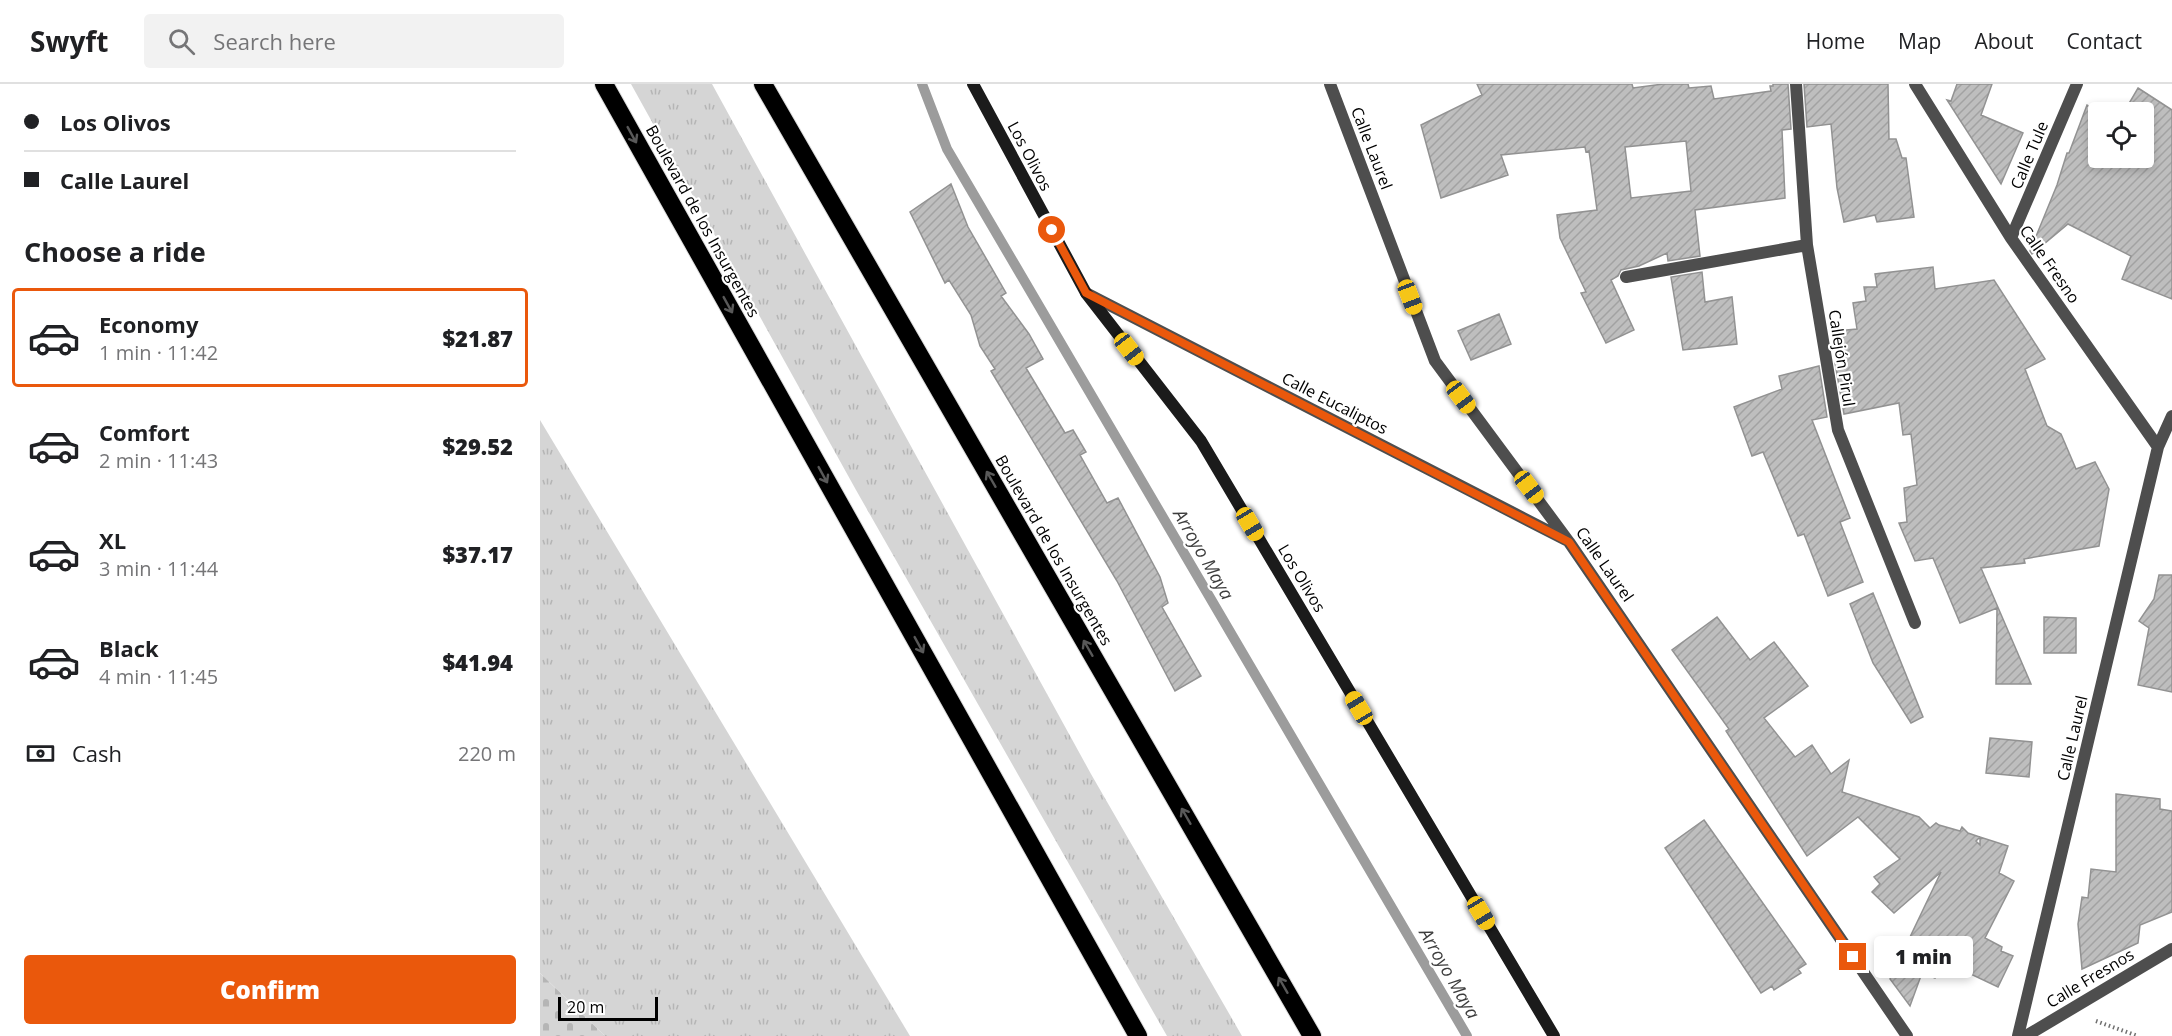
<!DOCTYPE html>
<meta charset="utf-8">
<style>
body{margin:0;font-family:"Open Sans",sans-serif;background:#f2f2f2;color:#202124;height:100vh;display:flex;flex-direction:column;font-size:22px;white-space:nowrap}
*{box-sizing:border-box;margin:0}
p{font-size:20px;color:#757577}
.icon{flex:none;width:33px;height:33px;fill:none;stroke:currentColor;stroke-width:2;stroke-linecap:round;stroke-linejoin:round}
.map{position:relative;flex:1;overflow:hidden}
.panel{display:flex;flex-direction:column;background:#fff;width:540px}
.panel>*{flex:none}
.hud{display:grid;align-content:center;height:132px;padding:0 24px;background:#fff}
.tools{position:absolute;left:1548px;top:18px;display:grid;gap:12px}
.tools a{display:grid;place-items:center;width:66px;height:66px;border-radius:6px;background:#fff;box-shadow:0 3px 9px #0003;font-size:30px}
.scale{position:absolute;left:18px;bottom:15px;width:100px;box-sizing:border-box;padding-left:6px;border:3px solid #000;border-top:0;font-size:16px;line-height:21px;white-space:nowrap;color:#000;-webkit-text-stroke:4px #fff;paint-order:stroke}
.end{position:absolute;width:27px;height:27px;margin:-14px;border:8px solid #ea580c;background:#fff;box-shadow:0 0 0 3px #fff}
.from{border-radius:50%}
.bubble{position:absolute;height:42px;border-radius:6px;background:#fff;box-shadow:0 3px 9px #0003;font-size:20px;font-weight:800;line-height:42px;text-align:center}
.car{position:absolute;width:18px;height:36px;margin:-18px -9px;border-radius:8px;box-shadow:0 0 4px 2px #0007;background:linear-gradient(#f5c518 24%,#345 0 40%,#f5c518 0 76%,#345 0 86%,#f5c518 0)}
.hud b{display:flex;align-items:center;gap:21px;height:57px;font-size:22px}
.hud b+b{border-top:2px solid #e0e0e0}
.hud i{width:15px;height:15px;background:#202124}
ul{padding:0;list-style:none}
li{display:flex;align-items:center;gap:18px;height:99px;margin:0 12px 9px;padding:0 12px;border:3px solid transparent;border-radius:6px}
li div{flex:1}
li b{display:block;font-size:22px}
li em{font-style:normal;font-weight:800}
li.current{border-color:#ea580c}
li>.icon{width:54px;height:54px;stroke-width:1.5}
h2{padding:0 24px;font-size:27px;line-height:72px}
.pay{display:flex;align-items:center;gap:15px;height:66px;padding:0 24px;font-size:22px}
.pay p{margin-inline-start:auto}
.button{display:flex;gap:12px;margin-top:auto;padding:12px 24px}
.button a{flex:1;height:69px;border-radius:6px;background:#ea580c;color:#fff;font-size:24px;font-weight:800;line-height:69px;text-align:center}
header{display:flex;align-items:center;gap:36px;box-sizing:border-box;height:84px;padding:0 30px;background:#fff;border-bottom:2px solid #e0e0e0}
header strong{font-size:28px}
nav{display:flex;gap:33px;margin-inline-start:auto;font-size:21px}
.search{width:420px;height:54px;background:#f2f2f2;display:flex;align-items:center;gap:15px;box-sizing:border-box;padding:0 21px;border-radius:6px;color:#757577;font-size:22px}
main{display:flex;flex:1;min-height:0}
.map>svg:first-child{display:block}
.grass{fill:url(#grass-tufts)}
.cemetery{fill:url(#cemetery-stones)}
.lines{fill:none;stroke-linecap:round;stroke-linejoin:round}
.stream{stroke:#9c9c9c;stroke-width:10}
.building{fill:url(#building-hatch);stroke:#929292;stroke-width:1.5;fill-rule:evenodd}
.highway-casing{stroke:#dbdbdb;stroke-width:20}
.path{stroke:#707070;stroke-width:4;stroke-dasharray:1.5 3;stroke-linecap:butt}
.street{stroke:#4e4e4e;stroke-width:12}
.secondary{stroke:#1b1b1b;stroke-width:12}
.highway{stroke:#000;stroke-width:18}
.oneway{stroke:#595959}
.route{stroke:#ea580c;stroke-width:8}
.labels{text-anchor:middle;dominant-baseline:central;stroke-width:4.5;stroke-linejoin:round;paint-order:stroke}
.street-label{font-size:16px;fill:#000;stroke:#fff}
.water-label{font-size:18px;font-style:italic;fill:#3d3d3d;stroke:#fff}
</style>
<header>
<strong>Swyft</strong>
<div class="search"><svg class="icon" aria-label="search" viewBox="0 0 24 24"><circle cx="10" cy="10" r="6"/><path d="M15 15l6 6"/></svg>Search here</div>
<nav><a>Home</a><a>Map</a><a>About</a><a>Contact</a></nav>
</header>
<main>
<section class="panel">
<div class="hud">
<b><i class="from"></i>Los Olivos</b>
<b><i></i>Calle Laurel</b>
</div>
<h2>Choose a ride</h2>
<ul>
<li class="current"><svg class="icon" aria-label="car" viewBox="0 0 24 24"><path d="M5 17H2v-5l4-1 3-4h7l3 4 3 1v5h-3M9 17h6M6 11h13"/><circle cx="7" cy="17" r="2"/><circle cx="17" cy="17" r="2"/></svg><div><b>Economy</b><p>1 min · 11:42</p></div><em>$21.87</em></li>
<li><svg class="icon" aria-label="car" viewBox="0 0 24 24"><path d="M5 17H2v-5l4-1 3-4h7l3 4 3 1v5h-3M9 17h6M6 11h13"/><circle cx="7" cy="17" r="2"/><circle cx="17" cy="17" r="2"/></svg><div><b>Comfort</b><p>2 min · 11:43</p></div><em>$29.52</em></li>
<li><svg class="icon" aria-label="car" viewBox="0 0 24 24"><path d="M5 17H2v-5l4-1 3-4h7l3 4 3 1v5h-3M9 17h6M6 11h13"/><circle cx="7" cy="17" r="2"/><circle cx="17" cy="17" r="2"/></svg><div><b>XL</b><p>3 min · 11:44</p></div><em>$37.17</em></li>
<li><svg class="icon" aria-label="car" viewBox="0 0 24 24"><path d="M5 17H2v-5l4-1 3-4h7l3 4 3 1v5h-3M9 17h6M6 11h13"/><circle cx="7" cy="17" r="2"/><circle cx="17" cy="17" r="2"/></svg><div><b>Black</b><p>4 min · 11:45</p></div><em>$41.94</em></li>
</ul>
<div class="pay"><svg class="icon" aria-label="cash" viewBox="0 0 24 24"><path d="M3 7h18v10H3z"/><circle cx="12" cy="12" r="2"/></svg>Cash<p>220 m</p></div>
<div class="button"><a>Confirm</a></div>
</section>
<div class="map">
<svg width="1632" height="952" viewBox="0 0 1632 952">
<defs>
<pattern id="grass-tufts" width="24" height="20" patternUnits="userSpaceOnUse" patternTransform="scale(1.5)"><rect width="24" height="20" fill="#d5d5d5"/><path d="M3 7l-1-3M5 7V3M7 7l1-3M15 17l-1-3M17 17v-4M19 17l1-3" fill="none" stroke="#b5b5b5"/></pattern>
<pattern id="cemetery-stones" width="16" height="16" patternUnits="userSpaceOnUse" patternTransform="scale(1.5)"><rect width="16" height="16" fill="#d5d5d5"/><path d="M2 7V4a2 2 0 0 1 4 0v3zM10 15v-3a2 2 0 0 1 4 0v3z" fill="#b5b5b5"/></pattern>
<pattern id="building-hatch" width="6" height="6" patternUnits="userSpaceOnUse" patternTransform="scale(1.5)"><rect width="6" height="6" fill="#bebebe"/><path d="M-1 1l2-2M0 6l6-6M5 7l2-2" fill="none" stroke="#a2a2a2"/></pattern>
</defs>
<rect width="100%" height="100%" fill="#fff"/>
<path class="grass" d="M 91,0 L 172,0 L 551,690 L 702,952 L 627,952 L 316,406 Z
M 0,336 L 370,952 L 65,952 L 0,889 Z"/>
<path class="cemetery" d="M 0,889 L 65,952 L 0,952 Z"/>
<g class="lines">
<path class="stream" d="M 382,0 L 407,65 L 927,952"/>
</g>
<path class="building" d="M 937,0 L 1092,0 L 1093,4 L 1123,0 L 1148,0 L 1149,4 L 1171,2 L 1174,15 L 1231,7 L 1230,2 L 1233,2 L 1233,0 L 1248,0 L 1251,45 L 1242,46 L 1245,114 L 1155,126 L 1160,172 L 1128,177 L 1127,169 L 1099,182 L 1081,186 L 1078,192 L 1071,196 L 1094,246 L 1066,259 L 1041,209 L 1046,208 L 1020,154 L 1017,131 L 1057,126 L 1049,67 L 1046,68 L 1045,63 L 961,71 L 968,91 L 901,114 L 881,41 L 942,11 ZM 1146,57 L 1151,107 L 1091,114 L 1085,63 Z
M 1264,0 L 1348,0 L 1349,55 L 1356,55 L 1362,74 L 1366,74 L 1374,133 L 1337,138 L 1335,131 L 1304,138 L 1297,104 L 1291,40 L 1267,43 Z
M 1417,0 L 1452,0 L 1441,31 L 1483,49 L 1461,100 L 1407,16 L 1411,17 Z
M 1598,4 L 1632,26 L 1632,215 L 1582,195 L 1591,172 L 1528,140 L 1492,170 L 1490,167 L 1517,101 L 1527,69 L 1529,69 L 1547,21 L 1560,28 L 1558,28 L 1558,74 L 1604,74 L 1604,28 L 1584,28 Z
M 411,100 L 428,143 L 466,209 L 461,212 L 489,250 L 503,275 L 486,284 L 525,349 L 533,346 L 546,368 L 540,371 L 567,419 L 578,414 L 620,493 L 628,519 L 622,523 L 661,592 L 635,607 L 577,497 L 451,287 L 455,285 L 440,262 L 431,231 L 409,196 L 405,199 L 370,128 Z
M 1393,183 L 1395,205 L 1454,196 L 1505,275 L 1485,285 L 1507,342 L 1521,350 L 1536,385 L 1555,378 L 1569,405 L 1559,462 L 1484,475 L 1485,479 L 1441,484 L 1491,600 L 1456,600 L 1457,524 L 1420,539 L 1393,474 L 1375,477 L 1359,439 L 1367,438 L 1364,404 L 1377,401 L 1371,350 L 1363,351 L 1359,319 L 1304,330 L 1295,279 L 1304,276 L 1297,266 L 1296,247 L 1317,245 L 1313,219 L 1326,217 L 1324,203 L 1337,203 L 1335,190 Z
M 1162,188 L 1165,218 L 1192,213 L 1197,260 L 1143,266 L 1131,193 Z
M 959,230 L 971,260 L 931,276 L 918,247 Z
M 1279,282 L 1287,333 L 1272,336 L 1310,434 L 1300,438 L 1323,498 L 1288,512 L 1264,450 L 1258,452 L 1223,368 L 1212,372 L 1194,323 L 1242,305 L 1239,292 Z
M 1619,491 L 1632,491 L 1632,608 L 1598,601 L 1609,544 L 1599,537 L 1614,515 Z
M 1333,509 L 1383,633 L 1371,639 L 1333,579 L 1310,520 Z
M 1177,533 L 1210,576 L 1234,558 L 1268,602 L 1224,634 L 1255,673 L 1272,661 L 1291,690 L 1309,676 L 1302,708 L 1379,733 L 1390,744 L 1396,739 L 1399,741 L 1420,747 L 1422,743 L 1428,749 L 1440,753 L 1436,757 L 1440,761 L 1440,753 L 1468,762 L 1459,789 L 1474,797 L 1445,854 L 1462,863 L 1461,867 L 1473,872 L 1458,903 L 1416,883 L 1414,891 L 1398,886 L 1395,894 L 1382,889 L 1370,922 L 1350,895 L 1401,788 L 1354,829 L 1332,808 L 1340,800 L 1334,793 L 1360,775 L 1318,733 L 1267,772 L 1186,647 L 1189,645 L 1132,566 Z
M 1504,533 L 1536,534 L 1536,569 L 1504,569 Z
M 1450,654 L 1492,658 L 1489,693 L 1446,689 Z
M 1576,710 L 1620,715 L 1620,725 L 1632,727 L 1632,828 L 1600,841 L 1598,859 L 1542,885 L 1538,840 L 1542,813 L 1548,814 L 1551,785 L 1576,788 Z
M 1164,736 L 1266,880 L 1258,885 L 1261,889 L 1234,906 L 1232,902 L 1221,909 L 1125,764 Z"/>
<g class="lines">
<g class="highway-casing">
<path id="highway" d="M 64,0 L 598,952
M 223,0 L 772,952"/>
</g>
<path class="path" d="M 1556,937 L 1598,952"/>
<path class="street" d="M 790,0 L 895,277 L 1029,458 L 1367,952
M 1256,0 L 1267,161 L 1298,346 L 1375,539
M 1375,0 L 1471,154 L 1618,363
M 1471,154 L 1537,0
M 1086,193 L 1267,161
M 546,209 L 1026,456
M 1478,952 L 1618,363 L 1632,332
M 1486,952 L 1632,865"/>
<path class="secondary" d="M 433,0 L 546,209 L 661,357 L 1014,952"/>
<use href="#highway" class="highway"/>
</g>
<defs><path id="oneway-shaft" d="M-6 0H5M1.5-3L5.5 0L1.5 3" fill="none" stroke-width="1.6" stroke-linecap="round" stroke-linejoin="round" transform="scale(1.5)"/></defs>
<g class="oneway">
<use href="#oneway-shaft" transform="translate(92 51) rotate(61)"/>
<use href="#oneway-shaft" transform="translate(188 221) rotate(61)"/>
<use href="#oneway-shaft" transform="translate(283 391) rotate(61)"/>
<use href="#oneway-shaft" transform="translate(451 395) rotate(-120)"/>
<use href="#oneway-shaft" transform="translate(379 561) rotate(61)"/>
<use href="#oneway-shaft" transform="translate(548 564) rotate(-120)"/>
<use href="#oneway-shaft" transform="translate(646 732) rotate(-120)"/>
<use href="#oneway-shaft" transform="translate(743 901) rotate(-120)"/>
</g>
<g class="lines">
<path class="route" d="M 512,146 L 546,209 L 1029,458 L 1313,873"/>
</g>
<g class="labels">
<g class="street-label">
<text transform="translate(832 64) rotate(69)">Calle Laurel</text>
<text transform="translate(1489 71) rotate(-67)">Calle Tule</text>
<text transform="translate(490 72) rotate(62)">Los Olivos</text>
<text transform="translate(163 137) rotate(61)">Boulevard de los Insurgentes</text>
<text transform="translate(1510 180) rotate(55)">Calle Fresno</text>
<text transform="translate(1302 274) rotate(81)">Callejón Pirul</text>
<text transform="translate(795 319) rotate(27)">Calle Eucaliptos</text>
<text transform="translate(514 466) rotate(60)">Boulevard de los Insurgentes</text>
<text transform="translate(1065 480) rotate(55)">Calle Laurel</text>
<text transform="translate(762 494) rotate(59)">Los Olivos</text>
<text transform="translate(1532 654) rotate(-77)">Calle Laurel</text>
<text transform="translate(1550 894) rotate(-31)">Calle Fresnos</text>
</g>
<g class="water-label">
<text transform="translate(664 470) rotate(60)">Arroyo Maya</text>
<text transform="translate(910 889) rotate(60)">Arroyo Maya</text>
</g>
</g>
</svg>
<div class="tools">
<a><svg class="icon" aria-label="locate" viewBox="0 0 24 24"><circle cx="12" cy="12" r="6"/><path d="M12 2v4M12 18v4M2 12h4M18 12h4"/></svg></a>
</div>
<div class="scale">20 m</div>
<i class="end from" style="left:512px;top:146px"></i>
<i class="end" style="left:1313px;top:873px"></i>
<div class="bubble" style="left:1334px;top:852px;width:99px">1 min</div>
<i class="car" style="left:870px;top:213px;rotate:159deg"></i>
<i class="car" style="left:589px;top:265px;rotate:142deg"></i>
<i class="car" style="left:921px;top:313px;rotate:143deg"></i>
<i class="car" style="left:989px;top:403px;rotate:143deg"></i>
<i class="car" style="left:710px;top:440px;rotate:149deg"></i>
<i class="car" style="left:819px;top:624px;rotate:329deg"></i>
<i class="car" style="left:941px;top:829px;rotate:149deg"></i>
</div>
</main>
